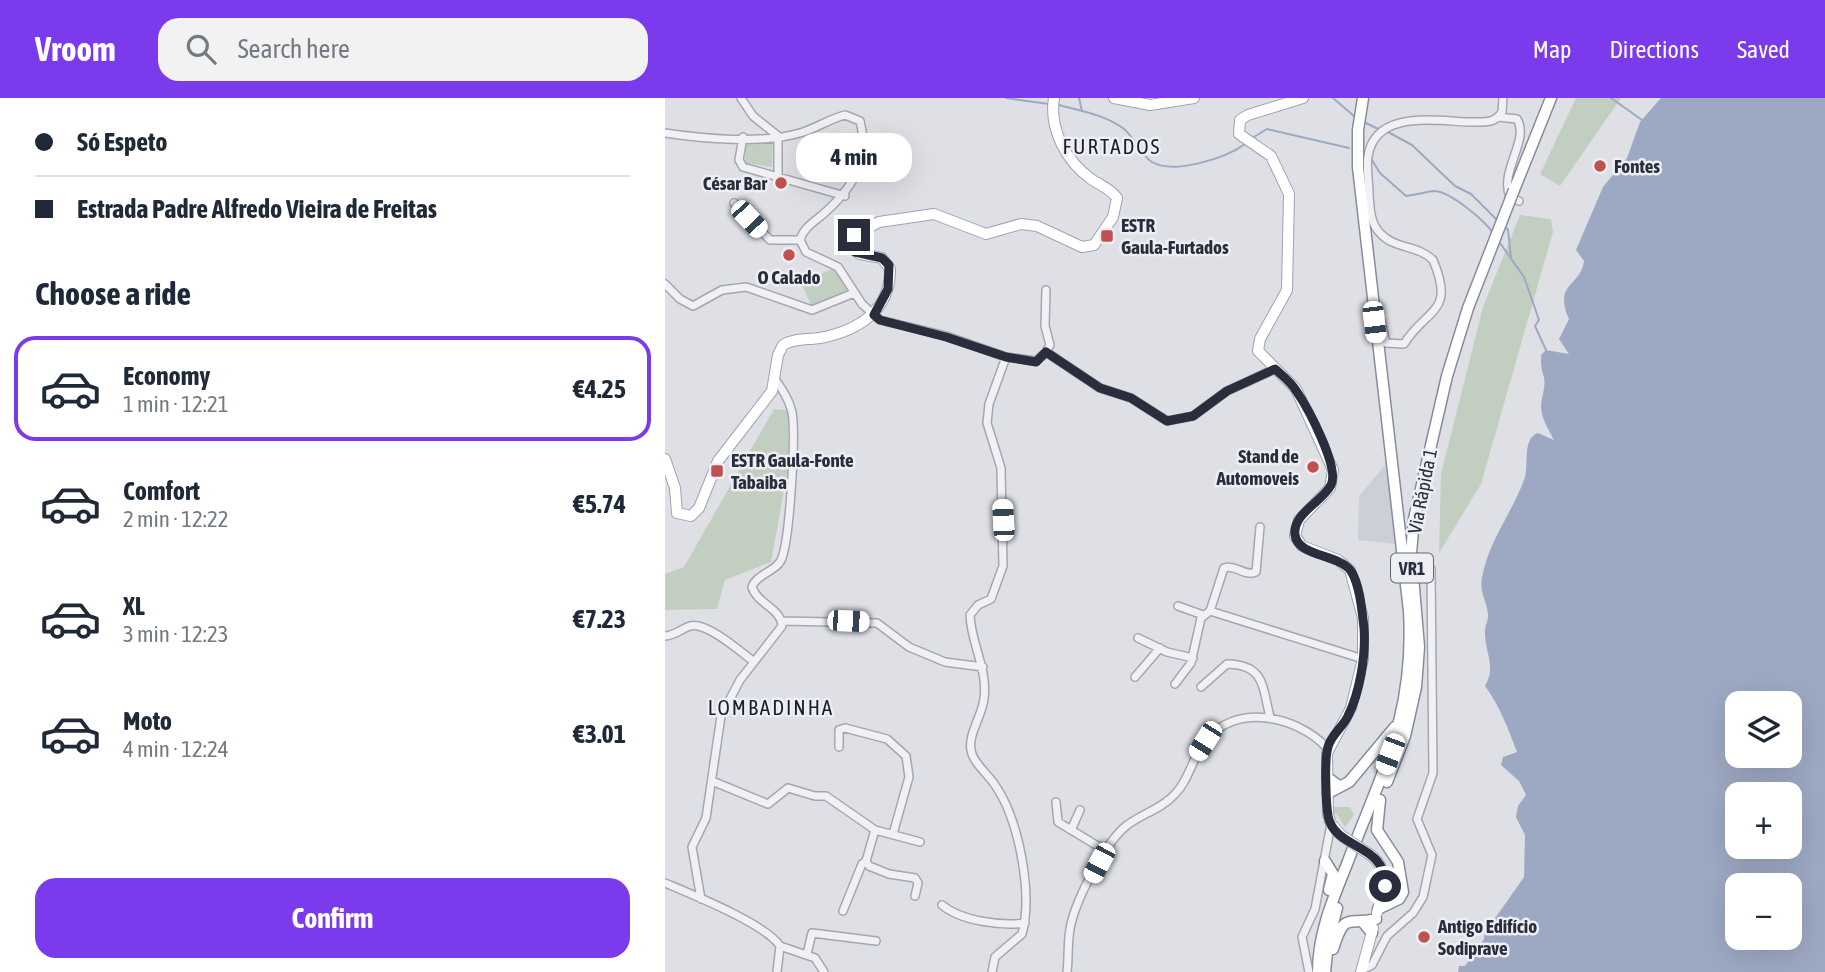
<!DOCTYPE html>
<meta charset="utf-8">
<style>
body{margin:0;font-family:"Asap Condensed",sans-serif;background:#f2f2f3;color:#1f2937;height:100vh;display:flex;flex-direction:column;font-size:26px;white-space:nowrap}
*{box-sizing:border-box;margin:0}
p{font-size:23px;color:#747a83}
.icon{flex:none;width:38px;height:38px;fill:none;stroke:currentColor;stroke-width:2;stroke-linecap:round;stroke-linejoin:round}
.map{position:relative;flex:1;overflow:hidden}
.panel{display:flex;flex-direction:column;background:#fff;width:665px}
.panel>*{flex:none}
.guide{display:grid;align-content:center;height:154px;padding:0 35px;background:#fff}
.controls{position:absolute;left:1060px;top:593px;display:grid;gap:14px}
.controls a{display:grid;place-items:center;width:77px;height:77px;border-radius:14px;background:#fff;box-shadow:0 7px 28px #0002;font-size:35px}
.end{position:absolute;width:32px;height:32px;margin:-16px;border:9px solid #292d3c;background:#fff;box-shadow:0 0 0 4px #fff}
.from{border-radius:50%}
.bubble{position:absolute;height:49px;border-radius:21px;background:#fff;box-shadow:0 7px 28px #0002;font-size:23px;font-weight:700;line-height:49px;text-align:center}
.car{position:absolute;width:21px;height:42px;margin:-21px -10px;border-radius:9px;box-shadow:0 0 5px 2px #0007;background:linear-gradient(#fff 24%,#345 0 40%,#fff 0 76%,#345 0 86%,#fff 0)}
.guide b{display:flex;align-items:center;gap:24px;height:66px;font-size:26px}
.guide b+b{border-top:2px solid #e0e1e3}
.guide i{width:18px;height:18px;background:#1f2937}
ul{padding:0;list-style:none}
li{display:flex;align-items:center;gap:21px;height:105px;margin:0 14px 10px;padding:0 21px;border:4px solid transparent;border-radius:21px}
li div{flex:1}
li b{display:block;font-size:26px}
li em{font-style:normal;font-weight:700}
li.on{border-color:#7c3aed}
li>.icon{width:63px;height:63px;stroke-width:1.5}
h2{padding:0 35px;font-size:32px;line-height:84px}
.button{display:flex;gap:14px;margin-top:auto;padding:14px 35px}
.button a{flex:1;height:80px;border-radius:21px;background:#7c3aed;color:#fff;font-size:28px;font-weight:700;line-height:80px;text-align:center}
header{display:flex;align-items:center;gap:42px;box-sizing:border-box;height:98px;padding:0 35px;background:#7c3aed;color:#fff}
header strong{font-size:33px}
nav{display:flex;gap:38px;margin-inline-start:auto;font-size:24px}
.search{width:490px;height:63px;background:#f2f2f3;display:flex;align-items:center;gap:18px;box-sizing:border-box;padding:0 24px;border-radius:21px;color:#747a83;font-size:26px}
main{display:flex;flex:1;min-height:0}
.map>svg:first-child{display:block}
.built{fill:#cdcfd8}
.green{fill:#c2cfc0}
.water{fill:#9da9c3;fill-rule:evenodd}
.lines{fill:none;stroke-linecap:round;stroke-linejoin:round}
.stream{stroke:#9da9c3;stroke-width:2}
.minor-casing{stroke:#a4a7b0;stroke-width:10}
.major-casing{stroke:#9fa3b1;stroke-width:12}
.highway-casing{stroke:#878c9b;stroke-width:13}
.minor{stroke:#f1f1f5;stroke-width:7}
.major{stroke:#fff;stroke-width:10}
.highway{stroke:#fff;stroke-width:10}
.major-bridge-casing{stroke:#9fa3b1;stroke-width:12;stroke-linecap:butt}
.highway-bridge-casing{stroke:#878c9b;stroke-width:13;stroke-linecap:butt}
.major-bridge{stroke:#fff;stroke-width:10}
.highway-bridge{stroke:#fff;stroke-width:10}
.route{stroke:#292d3c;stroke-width:9}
.poi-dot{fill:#c0514f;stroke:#eeeff4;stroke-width:2.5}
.labels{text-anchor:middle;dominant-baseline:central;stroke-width:5;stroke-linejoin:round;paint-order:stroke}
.shield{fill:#eeeff4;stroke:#646773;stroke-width:2}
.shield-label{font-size:18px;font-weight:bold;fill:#292d3c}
.poi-label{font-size:19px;font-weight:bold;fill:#292d3c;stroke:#eeeff4;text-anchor:start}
.street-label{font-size:19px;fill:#292d3c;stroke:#eeeff4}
.neighbourhood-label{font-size:21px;letter-spacing:2px;fill:#1b1e2c;stroke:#eeeff4}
</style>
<header>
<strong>Vroom</strong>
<div class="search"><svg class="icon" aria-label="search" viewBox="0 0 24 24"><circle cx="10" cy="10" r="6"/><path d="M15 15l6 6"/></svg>Search here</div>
<nav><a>Map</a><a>Directions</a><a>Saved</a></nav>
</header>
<main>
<section class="panel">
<div class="guide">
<b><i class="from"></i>Só Espeto</b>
<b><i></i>Estrada Padre Alfredo Vieira de Freitas</b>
</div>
<h2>Choose a ride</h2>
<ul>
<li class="on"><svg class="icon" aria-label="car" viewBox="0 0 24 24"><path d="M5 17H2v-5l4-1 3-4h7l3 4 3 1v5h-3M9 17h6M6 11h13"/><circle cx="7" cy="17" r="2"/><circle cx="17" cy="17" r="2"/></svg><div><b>Economy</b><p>1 min · 12:21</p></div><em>€4.25</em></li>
<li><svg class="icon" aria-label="car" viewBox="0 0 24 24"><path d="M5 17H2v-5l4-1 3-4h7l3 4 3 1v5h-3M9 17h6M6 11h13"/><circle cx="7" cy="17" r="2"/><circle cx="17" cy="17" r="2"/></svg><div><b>Comfort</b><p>2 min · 12:22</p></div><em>€5.74</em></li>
<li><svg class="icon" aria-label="car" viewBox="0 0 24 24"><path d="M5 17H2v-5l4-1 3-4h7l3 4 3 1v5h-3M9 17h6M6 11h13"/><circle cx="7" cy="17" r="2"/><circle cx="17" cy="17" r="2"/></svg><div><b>XL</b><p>3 min · 12:23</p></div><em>€7.23</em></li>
<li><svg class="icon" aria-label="car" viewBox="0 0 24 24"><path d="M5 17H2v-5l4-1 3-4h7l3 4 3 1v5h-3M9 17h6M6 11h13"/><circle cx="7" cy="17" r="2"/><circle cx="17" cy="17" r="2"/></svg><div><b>Moto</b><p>4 min · 12:24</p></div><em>€3.01</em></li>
</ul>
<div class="button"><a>Confirm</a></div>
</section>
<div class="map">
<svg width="1160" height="874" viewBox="0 0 1160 874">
<rect width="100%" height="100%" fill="#dee0e6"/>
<path class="built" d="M 722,365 L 730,446 L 693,442 L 694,398 Z"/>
<path class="green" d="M 911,0 L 956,0 L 895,88 L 875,76 Z
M 108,41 L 107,69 L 80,65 L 81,43 Z
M 855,117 L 886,121 L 888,134 L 816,386 L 774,455 L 776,376 L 818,209 Z
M 171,169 L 185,193 L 147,209 L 136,185 Z
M 109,311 L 123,312 L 123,370 L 106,464 L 60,482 L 52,511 L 0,512 L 0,476 L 19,469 Z
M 666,709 L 685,709 L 689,717 L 680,729 L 671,715 L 667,718 Z"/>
<path class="water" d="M 996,0 L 1160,0 L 1160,874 L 793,874 L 794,868 L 800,868 L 803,864 L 802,857 L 808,857 L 819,841 L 820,827 L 831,819 L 859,779 L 860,737 L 851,719 L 853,708 L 861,697 L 854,683 L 836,667 L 838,659 L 852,654 C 843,631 836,610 820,588 C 832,568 819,554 820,532 C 820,527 824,521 823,516 C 821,499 813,495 818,475 C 825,442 847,414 859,382 C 865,368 856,341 873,335 L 889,342 C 884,332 876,321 876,307 C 877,299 881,287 879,279 C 876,271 876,266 876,257 L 881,252 L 904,256 L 894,241 L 904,221 C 888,185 916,188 919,163 L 911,152 L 938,89 L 962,60 L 975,24 ZM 1073,606 L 1125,606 L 1125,658 L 1073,658 ZM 1073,696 L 1125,696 L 1125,749 L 1073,749 ZM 1073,788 L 1125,788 L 1125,840 L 1073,840 Z"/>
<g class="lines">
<path class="stream" d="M 341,0 L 384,6
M 414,0 L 417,13
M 668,0 L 689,18
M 946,0 L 977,22
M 394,7 C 416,13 441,17 459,31 C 470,40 475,57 487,64 C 509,77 561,60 580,46
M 699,24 L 715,32
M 723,34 L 747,47 L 790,88 L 806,96 L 832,122
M 589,39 L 602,31 L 684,50
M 707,62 L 715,75 L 741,98 C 751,97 760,94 769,93 C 785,93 820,123 828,135
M 839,128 L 843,132 L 846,159
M 835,145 L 859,179 L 874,222 L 870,228 L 881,252"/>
<g class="minor-casing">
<path id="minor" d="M 76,0 L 88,18 L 113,38 L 113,77
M 834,19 L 852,21 C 865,42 834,73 845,99 L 854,103
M 0,35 C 38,41 97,46 135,35 C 150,31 164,21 180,17 L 195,23 C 206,65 185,93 156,118 C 147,125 138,131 135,142 L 105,142 L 69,105
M 78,39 L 74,62 L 78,69 L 180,98
M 135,142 L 141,154 L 173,169 L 197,206 L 215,222 L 281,238 L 341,259 L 324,306 L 322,325 L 336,370 L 338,468 L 326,501 L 313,507 L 305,517 C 306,546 323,571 319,601 C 317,618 303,636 306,652 C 308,665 323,676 330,687 C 354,722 368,795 357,836 L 330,859 L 327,874
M 0,186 L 15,201 L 28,208 L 57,192 L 81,189 L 147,212 L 189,195
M 381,192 L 380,228 L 385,247 L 381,254
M 716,223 L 721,245 L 739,246 C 761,210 791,216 768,162 C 753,147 730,151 716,136 C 705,126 705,110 704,96 C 704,84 701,70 703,58 C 711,10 774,24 809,24 C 821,24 830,25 837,14 L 838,0
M 341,259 L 371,263 L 381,254 L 435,290 L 466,300 L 502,323 L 528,318 L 562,293 L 610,271
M 513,508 L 538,517
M 545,513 L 559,470 C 571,466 579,479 591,474 L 595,429
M 118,523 L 212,525 L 244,549 L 280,564 L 318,569
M 0,538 C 11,537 16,531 25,528 C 41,523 76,554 88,563
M 473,540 L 502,554 L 528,560
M 470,579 L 495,550
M 510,586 L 526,565 L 536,520 L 545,513 L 698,561
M 536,589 L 562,566 C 600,567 597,588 605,619
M 174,649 L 174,632 L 180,630 L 222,641 L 241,658 L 244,679 L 228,736
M 47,683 L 103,706 L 123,690 L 150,698 L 161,698 L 210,732 L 201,763 L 204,768 L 224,776 L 250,780 L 253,785 L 250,798
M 391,704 L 393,724 L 441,753
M 407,730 L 415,712
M 210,732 L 255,744
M 0,785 C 26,796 101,826 115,848
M 36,801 L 27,749 L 41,720 L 56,618 L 75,582 L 117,528 C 116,510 92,506 87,489 C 92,475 112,474 117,460 C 125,437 131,337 127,314 C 124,301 117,291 109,280
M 277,807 C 296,823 335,828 360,825
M 178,813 L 197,766 L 201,763
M 115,848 L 150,860 L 159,874
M 142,856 L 147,835 L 211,843
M 697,872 L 707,867 L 722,838 L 748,815 L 758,799 L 767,757 L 752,721 L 768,675 L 766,471
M 112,874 L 115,848
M 402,874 C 404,858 402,842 406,826 C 412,800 440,745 461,728 C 476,716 497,711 510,696 C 524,682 527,661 539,645 C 568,604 632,617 662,650
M 644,874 L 637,839 L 650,811 L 666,726"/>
</g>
<g class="major-casing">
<path id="major" d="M 449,0 L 485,7 L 529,0
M 638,0 L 583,17 L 575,22 L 574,36 L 606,58 L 624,96 L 622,192 L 595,241 L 593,253 L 631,291 L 668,372 L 665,390 L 634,422 L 630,438 L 637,448 L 673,462 L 685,472 L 698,520 L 698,561 L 686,610 L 662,655 L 663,716 L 666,726 L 677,738
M 0,361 L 10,390 L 12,415 L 26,418 L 34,410 L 53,363 L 107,293 L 113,257 L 118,247 C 129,240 142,242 155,240 C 192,233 226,213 225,171 L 217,160 L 195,156 L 186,150 L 186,140 L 214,124 L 269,116 L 321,136 L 356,126 L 372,128 L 417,149 L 429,147 L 448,119 L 452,100 C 446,91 435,87 426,81 C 401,63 384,31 389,0
M 707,758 C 726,774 718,794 712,815
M 696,874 L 708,830"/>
</g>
<g class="highway-casing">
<path id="highway" d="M 849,92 L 886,0
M 663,680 L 674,688
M 722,684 L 740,638 L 751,589 L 754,549 L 746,455 L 749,421 L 782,278 L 803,210
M 663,695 L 684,684 L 730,629
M 660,763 L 668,776 L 664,792
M 713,811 L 734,801 L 738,794 L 733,764 L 712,732 L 715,702
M 697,823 L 707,835
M 668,851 C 680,813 681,828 711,821
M 653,874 C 653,835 668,801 682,766 C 717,673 750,617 744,513 L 693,69 L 693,32 L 698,0
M 660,874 L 663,845 L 672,810"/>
</g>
<use href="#minor" class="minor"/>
<use href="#major" class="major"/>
<use href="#highway" class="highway"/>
<g class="major-bridge-casing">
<path id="major-bridge" d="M 677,738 L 707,758"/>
</g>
<g class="highway-bridge-casing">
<path id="highway-bridge" d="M 803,210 L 849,92"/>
</g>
<use href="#major-bridge" class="major-bridge"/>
<use href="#highway-bridge" class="highway-bridge"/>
</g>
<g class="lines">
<path class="route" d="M 189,137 L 185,146 L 190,154 L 217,160 L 224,167 L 223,191 L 209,217 L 215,222 L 281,239 L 341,259 L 371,264 L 381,254 L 435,290 L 466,300 L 502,323 L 528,318 L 562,293 L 610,271 C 618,278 627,285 632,294 C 643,310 675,370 666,387 C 658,403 627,416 630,437 C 633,459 674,456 686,473 C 695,487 697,513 699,530 C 701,557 695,594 683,618 C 678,629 666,637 663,649 C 659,661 661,705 663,718 C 670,753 721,744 720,788"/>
</g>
<g class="poi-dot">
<circle cx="935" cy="68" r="7"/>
<circle cx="116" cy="85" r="7"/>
<rect x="435" y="131" width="14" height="14" rx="3.5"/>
<circle cx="124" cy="157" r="7"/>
<circle cx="648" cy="369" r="7"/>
<rect x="45" y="366" width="14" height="14" rx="3.5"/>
<circle cx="759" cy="839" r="7"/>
</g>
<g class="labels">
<rect class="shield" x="726" y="455.5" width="42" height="29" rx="5"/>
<g class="shield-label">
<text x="747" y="470">VR1</text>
</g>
<g class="poi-label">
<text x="949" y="68">Fontes</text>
<text x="102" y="85" text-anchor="end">César Bar</text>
<text x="456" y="127">ESTR<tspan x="456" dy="22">Gaula-Furtados</tspan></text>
<text x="124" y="179" text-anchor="middle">O Calado</text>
<text x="634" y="358" text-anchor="end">Stand de<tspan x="634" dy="22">Automoveis</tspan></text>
<text x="66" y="362">ESTR Gaula-Fonte<tspan x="66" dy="22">Tabaiba</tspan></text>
<text x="773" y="828">Antigo Edifício<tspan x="773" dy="22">Sodiprave</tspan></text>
</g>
<g class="street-label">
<text transform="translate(757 393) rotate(-79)">Via Rápida 1</text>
</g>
<g class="neighbourhood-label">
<text x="447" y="48">FURTADOS</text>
<text x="106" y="609">LOMBADINHA</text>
</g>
</g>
</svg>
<div class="controls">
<a><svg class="icon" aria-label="layers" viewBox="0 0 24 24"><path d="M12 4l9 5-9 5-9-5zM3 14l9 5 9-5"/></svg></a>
<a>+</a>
<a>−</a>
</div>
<i class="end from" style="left:720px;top:788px"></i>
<i class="end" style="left:189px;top:137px"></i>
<div class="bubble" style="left:131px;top:35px;width:116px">4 min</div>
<i class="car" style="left:84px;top:121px;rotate:137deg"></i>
<i class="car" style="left:709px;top:224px;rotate:173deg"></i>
<i class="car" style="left:338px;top:422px;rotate:357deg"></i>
<i class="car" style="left:183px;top:523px;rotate:92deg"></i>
<i class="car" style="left:540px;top:643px;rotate:212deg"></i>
<i class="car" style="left:725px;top:656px;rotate:201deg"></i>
<i class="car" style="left:434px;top:765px;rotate:208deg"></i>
</div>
</main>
